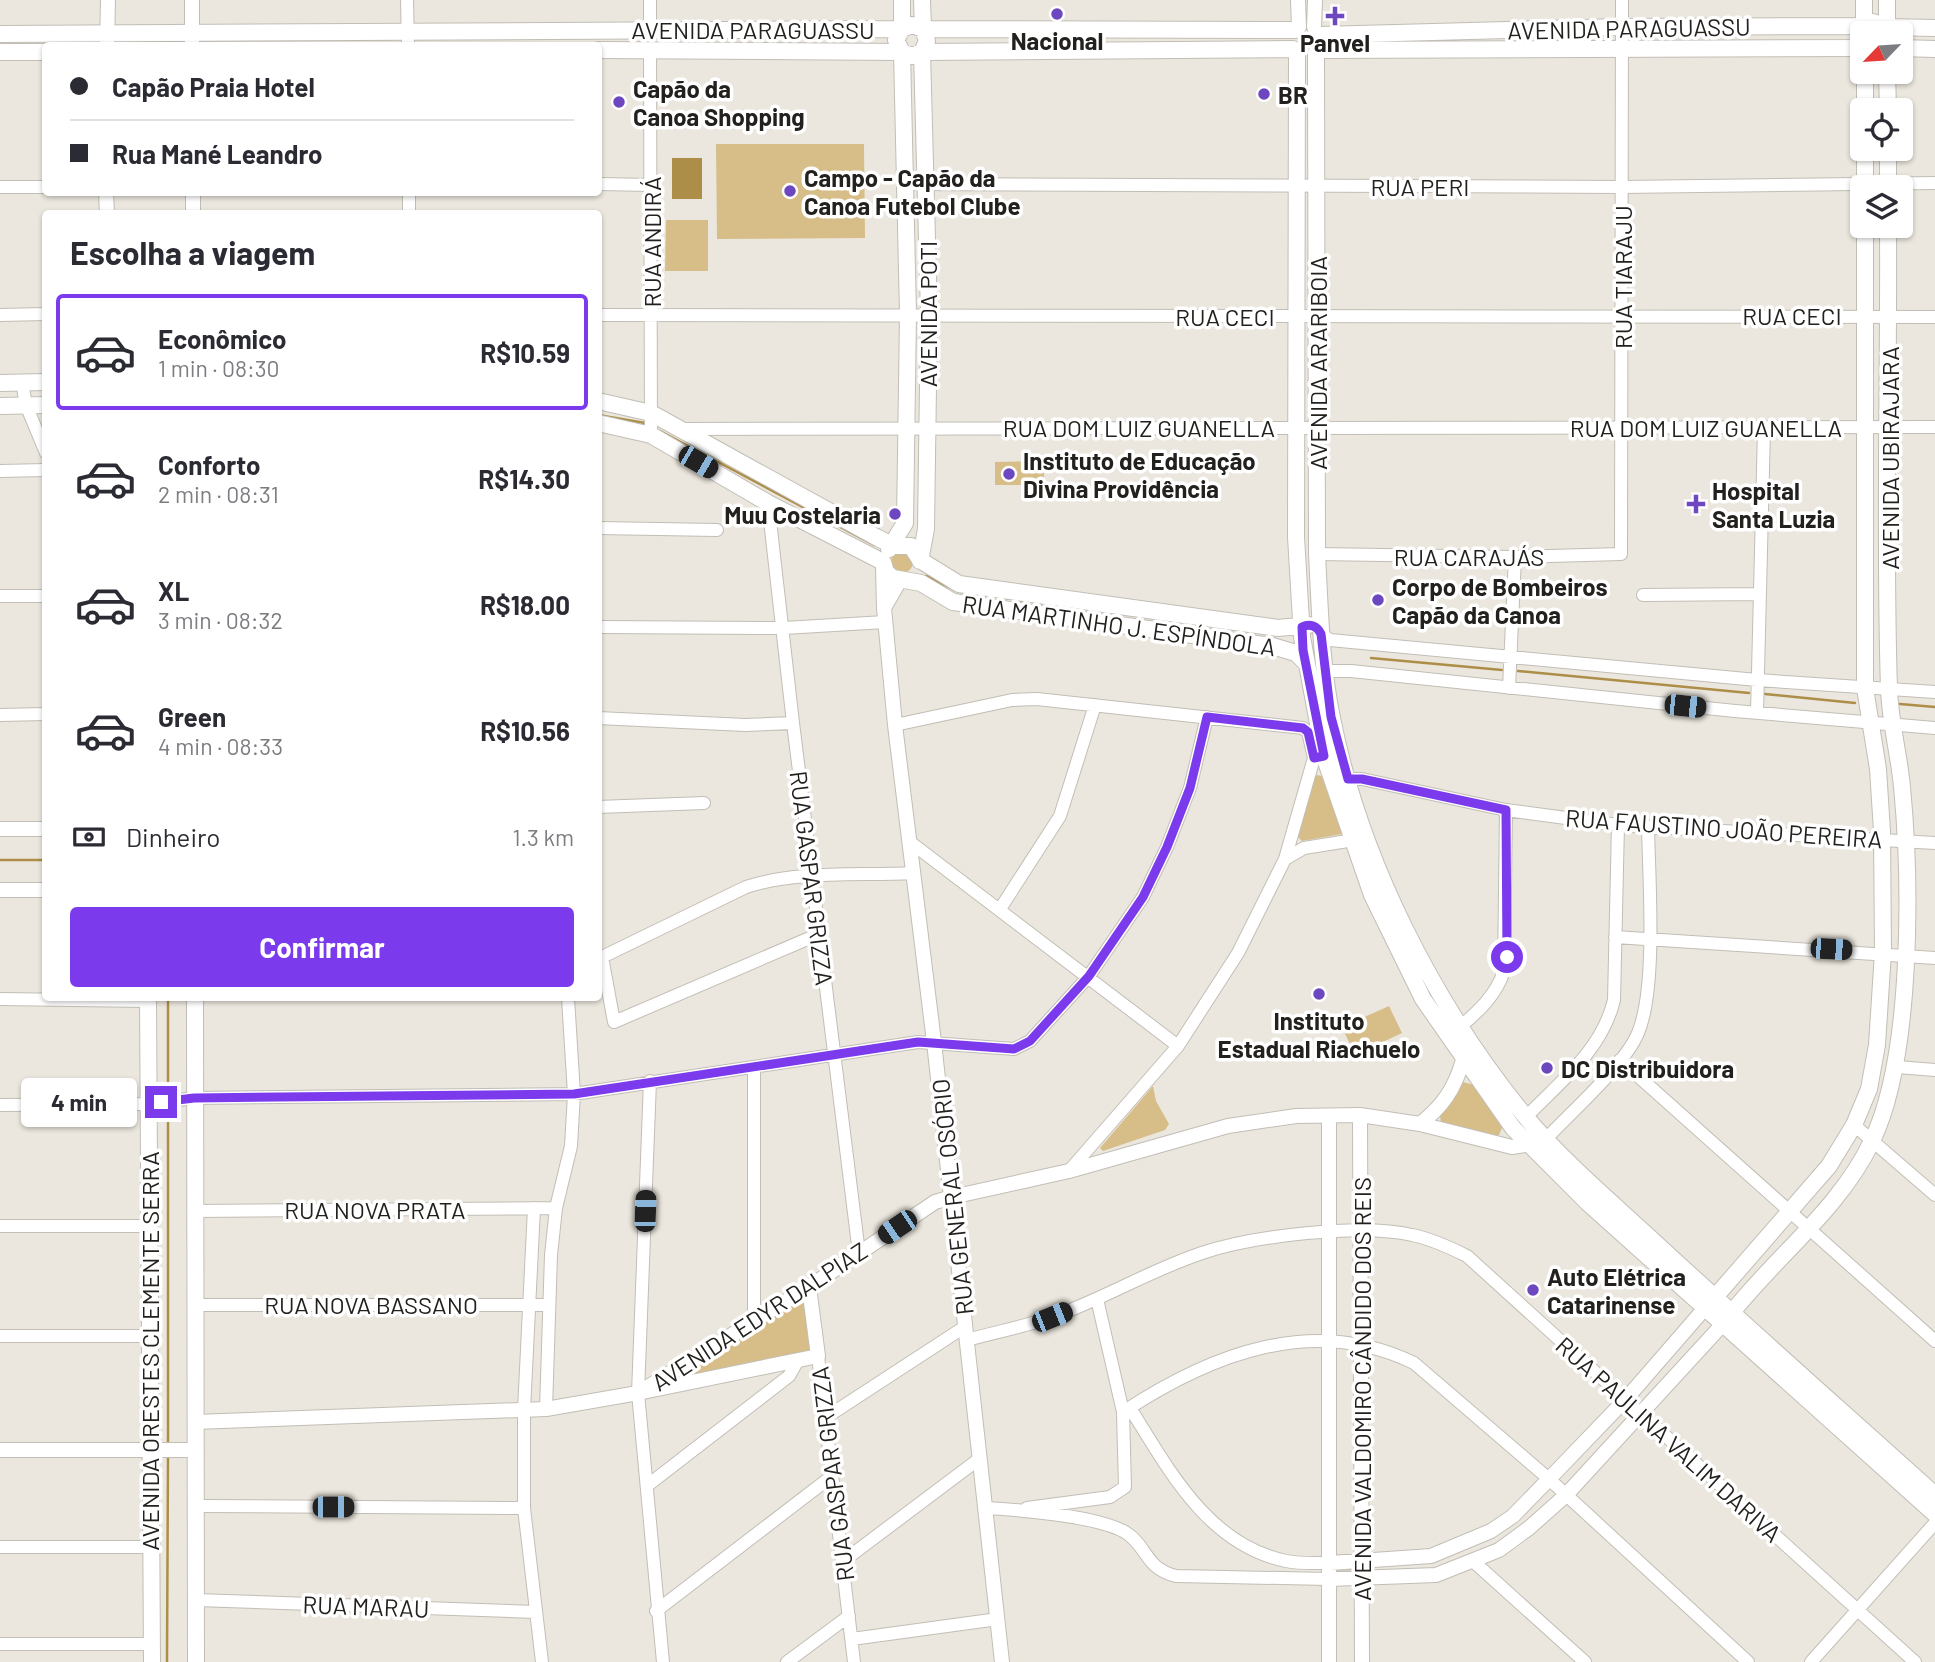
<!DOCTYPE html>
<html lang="pt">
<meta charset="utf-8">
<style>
body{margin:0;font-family:Barlow,sans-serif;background:#f2f2f3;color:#2b2b33;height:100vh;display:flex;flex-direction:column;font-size:26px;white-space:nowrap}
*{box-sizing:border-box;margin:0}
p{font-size:23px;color:#7c7c81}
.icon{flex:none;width:38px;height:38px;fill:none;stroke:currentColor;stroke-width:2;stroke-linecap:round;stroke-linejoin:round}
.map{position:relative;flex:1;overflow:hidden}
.details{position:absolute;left:42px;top:210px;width:560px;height:791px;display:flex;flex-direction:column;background:#fff;border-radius:7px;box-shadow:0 2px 5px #0004}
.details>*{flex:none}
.banner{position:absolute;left:42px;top:42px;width:560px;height:154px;border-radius:7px;box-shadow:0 2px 5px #0004;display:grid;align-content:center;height:154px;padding:0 28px;background:#fff}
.needle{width:46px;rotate:245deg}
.tools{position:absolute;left:1850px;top:21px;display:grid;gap:14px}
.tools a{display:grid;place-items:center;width:63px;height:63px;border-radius:7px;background:#fff;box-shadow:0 2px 5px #0004;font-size:35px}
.end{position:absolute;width:32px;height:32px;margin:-16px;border:9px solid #7c3aed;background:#fff;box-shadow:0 0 0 4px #fff}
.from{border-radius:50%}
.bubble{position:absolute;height:49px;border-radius:7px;background:#fff;box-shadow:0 2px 5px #0004;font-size:23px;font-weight:700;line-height:49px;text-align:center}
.car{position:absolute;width:21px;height:42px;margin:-21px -10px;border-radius:9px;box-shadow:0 0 5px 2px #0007;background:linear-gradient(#222 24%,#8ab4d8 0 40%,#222 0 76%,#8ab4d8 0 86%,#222 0)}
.banner b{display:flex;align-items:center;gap:24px;height:66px;font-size:26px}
.banner b+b{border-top:2px solid #e1e1e2}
.banner i{width:18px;height:18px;background:#2b2b33}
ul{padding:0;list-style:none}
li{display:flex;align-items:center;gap:21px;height:116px;margin:0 14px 10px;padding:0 14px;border:4px solid transparent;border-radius:7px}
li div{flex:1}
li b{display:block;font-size:26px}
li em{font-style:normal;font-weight:700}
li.active{border-color:#7c3aed}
li>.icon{width:63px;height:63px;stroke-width:1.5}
h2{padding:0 28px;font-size:32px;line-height:84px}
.pay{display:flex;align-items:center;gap:18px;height:77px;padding:0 28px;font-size:26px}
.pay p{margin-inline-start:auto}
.action{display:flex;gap:14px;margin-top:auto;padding:14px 28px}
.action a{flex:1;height:80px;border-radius:7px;background:#7c3aed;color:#fff;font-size:28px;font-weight:700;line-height:80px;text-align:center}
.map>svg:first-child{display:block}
.green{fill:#d7be89}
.water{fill:#ad8e48}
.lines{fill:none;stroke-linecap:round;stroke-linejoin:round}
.stream{stroke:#ad8e48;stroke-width:2.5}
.minor-casing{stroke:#c2beb6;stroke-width:14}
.tertiary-casing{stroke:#c2beb6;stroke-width:16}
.secondary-casing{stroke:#c2beb6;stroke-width:18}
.minor{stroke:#fff;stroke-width:12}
.tertiary{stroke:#fff;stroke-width:14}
.secondary{stroke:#fff;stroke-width:16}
.route{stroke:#7c3aed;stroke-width:9}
.poi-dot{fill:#6c47bf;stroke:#fff;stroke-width:2.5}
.labels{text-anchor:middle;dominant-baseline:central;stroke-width:7;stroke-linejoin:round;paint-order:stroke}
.street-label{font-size:24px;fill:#23211e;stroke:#fff}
.poi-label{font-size:24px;font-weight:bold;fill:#23211e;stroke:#fff;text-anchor:start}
</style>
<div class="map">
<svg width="1935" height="1662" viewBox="0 0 1935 1662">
<rect width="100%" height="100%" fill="#ebe7de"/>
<path class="green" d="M 716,144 L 864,144 L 865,238 L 717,239 Z
M 666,220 L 708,220 L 708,271 L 665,271 Z
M 1044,461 L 1044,485 L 995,485 L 995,462 Z
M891 562a11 11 0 1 1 22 0a11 11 0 1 1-22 0Z
M 1317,775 L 1322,776 L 1342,834 L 1302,841 L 1297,836 L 1313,779 Z
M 1389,1006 L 1402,1033 L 1355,1055 L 1342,1027 Z
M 1463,1082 L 1474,1085 L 1504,1123 L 1499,1135 L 1494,1137 L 1441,1123 L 1440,1116 Z
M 1153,1086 L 1156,1101 L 1169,1124 L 1165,1130 L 1103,1151 L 1100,1148 Z
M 805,1295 L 810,1353 L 669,1382 Z"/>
<path class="water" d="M 672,158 L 702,158 L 702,199 L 672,199 Z"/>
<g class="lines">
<path class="stream" d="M 598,415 L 645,423
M 660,431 L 874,545
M 926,576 L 949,587
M 958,591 L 1041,603
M 1371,658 L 1502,670
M 1518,671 L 1749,693
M 1765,694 L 1855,703
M 1900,704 L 1935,707
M 0,860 L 46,860
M 168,1099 L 168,998
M 168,1445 L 168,1105
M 167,1662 L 168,1455"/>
<g class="minor-casing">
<path id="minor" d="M 407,0 L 408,46
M 650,0 L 650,29
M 650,50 L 651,435
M 598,184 L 651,185
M 906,184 L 1622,187 L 1935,183
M 0,187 L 46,187
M 409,214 L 409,192
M 0,315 L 46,314
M 598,315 L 1935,317
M 22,382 L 26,405 L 46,453
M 679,429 L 1935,427
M 0,471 L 46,470
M 768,503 L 793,723 L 859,1253
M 598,528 L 717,530
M 1317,554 L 1515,557 L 1621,554 L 1622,0
M 1643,595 L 1759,594
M 0,596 L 46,596
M 598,627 L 784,628 L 885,622
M 1321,634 L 1330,640 L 1757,680 L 1935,692
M 1325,671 L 1351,671 L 1735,711 L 1935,728
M 1509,688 L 1515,557
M 1757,713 L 1764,429
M 0,715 L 46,714
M 598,718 L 745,725 L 793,723
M 895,725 L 1012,700 L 1037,699 L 1303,728 L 1308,732 L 1314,758
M 1348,779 L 1362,779 L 1506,810 L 1618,825 L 1935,843
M 598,807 L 704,803
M 910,842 L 1178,1046
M 1285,859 L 1304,848 L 1354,840
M 1000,909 L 1060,816 L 1095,705
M 1615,937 L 1935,958
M 602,957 L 614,1022 L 819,934
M 598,959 L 746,887 C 800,870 857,876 913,873
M 0,999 L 148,1001
M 1460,1027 C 1479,1011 1496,995 1504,971 L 1506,810
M 1620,1060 L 1935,1341
M 1897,1067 L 1935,1070
M 754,1069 L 754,1322
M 650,1081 L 638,1393 L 663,1662
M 0,1105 L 147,1104 L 194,1098 L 574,1094 L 918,1042 L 1014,1049 L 1030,1041 L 1089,976 L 1143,897 L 1167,847 L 1190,788 L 1207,717
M 1526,1117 C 1561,1081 1602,1050 1614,1000 L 1618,825
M 1854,1125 L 1935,1195
M 1546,1139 C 1572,1111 1624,1066 1638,1033 C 1657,988 1649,879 1648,828
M 1069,1171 L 1178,1046 L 1238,953 L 1285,859 L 1314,758 L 1324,756
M 534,1208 L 524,1410 L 524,1508 L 542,1662
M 194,1211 L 556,1208
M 0,1226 L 148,1226
M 194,1305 L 548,1305
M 0,1336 L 149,1336
M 967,1340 C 996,1332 1027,1326 1055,1316 C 1105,1298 1151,1270 1202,1253 C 1252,1236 1361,1223 1412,1235 C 1432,1239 1449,1247 1467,1256 L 1915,1662
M 818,1356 L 854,1662
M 1130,1408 C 1169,1470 1208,1545 1286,1561 C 1300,1564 1316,1563 1330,1563
M 546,1409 L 551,1255 L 556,1208 L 571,1146 L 574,1094 L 568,998
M 1123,1412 C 1211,1354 1313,1314 1414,1363 L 1549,1479 L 1748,1662
M 825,1418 L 966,1326
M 648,1485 L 789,1376 L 798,1360
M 196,1506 L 524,1508
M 986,1508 C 1021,1510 1096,1516 1125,1532 C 1148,1546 1144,1568 1176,1576 L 1329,1579
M 1027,1508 L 1110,1497 L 1125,1487 L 1123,1412 L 1097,1299
M 0,1547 L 151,1547
M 842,1562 L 979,1459
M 1474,1562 L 1585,1662
M 196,1600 L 536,1612
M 656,1611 L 832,1476
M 852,1639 L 998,1619
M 0,1644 L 151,1644
M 787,1662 L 849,1616
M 1811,1662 L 1935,1523"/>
</g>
<g class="tertiary-casing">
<path id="tertiary" d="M 1298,0 L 1299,27
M 1314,27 L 1315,0
M 107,46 L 108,0
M 192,46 L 192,0
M 106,192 L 107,214
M 193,192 L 193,214
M 883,566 L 884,608 L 895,725 L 934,1042 L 1002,1662
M 884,608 L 900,580
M 0,829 L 46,829
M 0,890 L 46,890
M 1360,1115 L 1362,1662
M 1329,1116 L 1329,1662
M 1420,1124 C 1443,1106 1455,1088 1463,1060
M 638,1393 L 809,1287 L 935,1202 L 952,1197 L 1069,1171 L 1228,1126 L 1296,1116 L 1360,1115 L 1420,1124 L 1512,1147 L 1538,1143
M 195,1422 L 546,1409 L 638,1393 L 818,1356 L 809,1287
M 0,1450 L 194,1450
M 1330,1563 L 1431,1556 L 1491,1531 L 1513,1516 L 1549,1479 L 1626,1399 L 1705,1308
M 1329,1579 L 1436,1575 L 1499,1550 L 1529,1528 L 1565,1496 L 1722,1325"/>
</g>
<g class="secondary-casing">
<path id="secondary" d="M 1887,0 L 1887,27 L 1891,33
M 1861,32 L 1864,26 L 1864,0
M 0,34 L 902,29 L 912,25 L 923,29 L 1295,30
M 1321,35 L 1622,27 L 1864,26 L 1873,22 L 1887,27 L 1935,28
M 1900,48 L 1935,49
M 598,50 L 902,52 L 912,56 L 922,52 L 1293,49
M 1319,50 L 1862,48
M 0,52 L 46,52
M 1297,53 L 1296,537 L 1302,637 L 1324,756 L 1372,895 L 1423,999 L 1513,1128 L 1588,1203 L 1935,1514
M 1316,53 L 1317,554 C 1320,609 1321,665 1332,718 C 1360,860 1434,1005 1525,1116 C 1565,1164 1615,1205 1660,1247 C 1751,1331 1844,1413 1935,1495
M 1865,72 L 1865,110
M 1887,72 L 1888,110
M 1865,149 L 1865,187
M 1888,149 L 1888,187
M 0,383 L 46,382
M 598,401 L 651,413 L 876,537 L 894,546 L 911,546 L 920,560 L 959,584 L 1278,628 L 1309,625
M 0,406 L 46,405
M 598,423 L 651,435 L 768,503 L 883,562 L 886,572 L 893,578 L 921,583 L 953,602 L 1272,646 L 1296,653 L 1307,664
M 889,549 L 905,523 L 908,314 L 902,52 L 896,40 L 902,29 L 902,0
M 920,561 L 926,529 L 929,314 L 922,52 L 927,41 L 923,29 L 922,0
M 148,998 L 152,1662
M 195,998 L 196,1662
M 1709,1304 L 1829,1166 L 1854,1125 L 1869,1089 L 1877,1045 L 1883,952 L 1882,831 L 1878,769 L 1865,688 L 1865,226
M 1726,1320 C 1772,1259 1839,1211 1872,1141 C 1913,1056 1911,881 1902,787 C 1899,754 1890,722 1889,689 C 1884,535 1889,380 1888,226"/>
</g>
<use href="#minor" class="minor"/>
<use href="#tertiary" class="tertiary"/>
<use href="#secondary" class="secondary"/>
</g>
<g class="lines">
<path class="route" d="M 161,1102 L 194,1098 L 574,1094 L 918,1042 L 1014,1049 L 1030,1041 L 1089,976 L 1143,897 L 1167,847 L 1190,788 L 1207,717 L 1303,728 L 1308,732 L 1314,758 L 1324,756 L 1303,650 L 1302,627 C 1310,623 1317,626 1321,634 L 1331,717 L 1348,779 L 1362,779 L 1506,810 L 1507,957"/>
</g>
<g class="poi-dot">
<circle cx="1057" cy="14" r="7"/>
<path d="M1331.5 5.5h7v7h7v7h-7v7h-7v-7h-7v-7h7z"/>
<circle cx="1264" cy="94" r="7"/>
<circle cx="619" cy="102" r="7"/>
<circle cx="790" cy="191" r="7"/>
<circle cx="1009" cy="474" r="7"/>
<path d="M1692.5 493.5h7v7h7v7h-7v7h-7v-7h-7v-7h7z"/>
<circle cx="895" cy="514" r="7"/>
<circle cx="1378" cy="600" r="7"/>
<circle cx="1319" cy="994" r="7"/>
<circle cx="1547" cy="1068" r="7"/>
<circle cx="1533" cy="1290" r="7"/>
</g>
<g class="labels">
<g class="street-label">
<text transform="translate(1629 28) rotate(-1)">AVENIDA PARAGUASSU</text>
<text x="753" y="29">AVENIDA PARAGUASSU</text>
<text x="1420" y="186">RUA PERI</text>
<text transform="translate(651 242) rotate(-90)">RUA ANDIRÁ</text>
<text transform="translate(1622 277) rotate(-90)">RUA TIARAJU</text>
<text transform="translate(927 314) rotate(-90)">AVENIDA POTI</text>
<text x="1792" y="315">RUA CECI</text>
<text x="1225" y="316">RUA CECI</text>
<text transform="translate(1317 363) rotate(-90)">AVENIDA ARARIBOIA</text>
<text x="1139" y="427">RUA DOM LUIZ GUANELLA</text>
<text x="1706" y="427">RUA DOM LUIZ GUANELLA</text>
<text transform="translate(1889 458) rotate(-90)">AVENIDA UBIRAJARA</text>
<text x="1469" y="556">RUA CARAJÁS</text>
<text transform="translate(1119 625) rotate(8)">RUA MARTINHO J. ESPÍNDOLA</text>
<text transform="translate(1724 828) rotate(4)">RUA FAUSTINO JOÃO PEREIRA</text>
<text transform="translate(812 878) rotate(83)">RUA GASPAR GRIZZA</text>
<text transform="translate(952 1197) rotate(-96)">RUA GENERAL OSÓRIO</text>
<text x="375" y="1209">RUA NOVA PRATA</text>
<text x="371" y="1304">RUA NOVA BASSANO</text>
<text transform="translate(759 1316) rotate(-33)">AVENIDA EDYR DALPIAZ</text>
<text transform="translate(149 1351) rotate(-90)">AVENIDA ORESTES CLEMENTE SERRA</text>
<text transform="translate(1361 1389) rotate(-90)">AVENIDA VALDOMIRO CÂNDIDO DOS REIS</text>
<text transform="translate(1669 1439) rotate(42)">RUA PAULINA VALIM DARIVA</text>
<text transform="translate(832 1474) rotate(-97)">RUA GASPAR GRIZZA</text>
<text transform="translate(366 1606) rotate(2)">RUA MARAU</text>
</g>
<g class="poi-label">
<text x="1057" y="40" text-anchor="middle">Nacional</text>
<text x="1335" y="42" text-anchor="middle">Panvel</text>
<text x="633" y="88">Capão da<tspan x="633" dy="28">Canoa Shopping</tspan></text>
<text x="1278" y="94">BR</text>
<text x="804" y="177">Campo - Capão da<tspan x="804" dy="28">Canoa Futebol Clube</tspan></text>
<text x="1023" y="460">Instituto de Educação<tspan x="1023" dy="28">Divina Providência</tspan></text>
<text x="1712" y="490">Hospital<tspan x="1712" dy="28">Santa Luzia</tspan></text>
<text x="881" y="514" text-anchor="end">Muu Costelaria</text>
<text x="1392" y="586">Corpo de Bombeiros<tspan x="1392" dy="28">Capão da Canoa</tspan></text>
<text x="1319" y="1020" text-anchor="middle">Instituto<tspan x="1319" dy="28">Estadual Riachuelo</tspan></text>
<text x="1561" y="1068">DC Distribuidora</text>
<text x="1547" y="1276">Auto Elétrica<tspan x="1547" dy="28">Catarinense</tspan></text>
</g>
</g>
</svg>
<div class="tools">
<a><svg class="needle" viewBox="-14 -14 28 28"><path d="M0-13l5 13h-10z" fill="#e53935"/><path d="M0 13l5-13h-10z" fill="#7c7c81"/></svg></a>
<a><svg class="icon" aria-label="locate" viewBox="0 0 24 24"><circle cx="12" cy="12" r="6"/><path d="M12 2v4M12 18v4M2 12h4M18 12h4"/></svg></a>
<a><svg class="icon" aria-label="layers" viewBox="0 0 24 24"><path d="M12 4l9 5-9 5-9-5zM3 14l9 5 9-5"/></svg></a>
</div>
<i class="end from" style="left:1507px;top:957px"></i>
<i class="end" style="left:161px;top:1102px"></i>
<div class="bubble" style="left:21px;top:1078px;width:116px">4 min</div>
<i class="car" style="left:698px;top:462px;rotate:120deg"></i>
<i class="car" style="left:1685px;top:706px;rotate:96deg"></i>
<i class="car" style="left:1831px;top:949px;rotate:93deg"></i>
<i class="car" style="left:645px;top:1211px;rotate:2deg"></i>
<i class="car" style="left:897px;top:1227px;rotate:236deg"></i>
<i class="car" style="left:1052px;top:1317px;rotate:68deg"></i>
<i class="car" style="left:333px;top:1507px;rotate:90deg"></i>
<div class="banner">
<b><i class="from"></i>Capão Praia Hotel</b>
<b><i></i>Rua Mané Leandro</b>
</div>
<section class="details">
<h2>Escolha a viagem</h2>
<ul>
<li class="active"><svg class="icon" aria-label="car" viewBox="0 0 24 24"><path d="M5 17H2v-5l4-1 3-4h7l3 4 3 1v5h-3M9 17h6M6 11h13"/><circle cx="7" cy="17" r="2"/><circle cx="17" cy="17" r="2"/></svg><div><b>Econômico</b><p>1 min · 08:30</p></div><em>R$10.59</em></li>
<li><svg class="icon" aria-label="car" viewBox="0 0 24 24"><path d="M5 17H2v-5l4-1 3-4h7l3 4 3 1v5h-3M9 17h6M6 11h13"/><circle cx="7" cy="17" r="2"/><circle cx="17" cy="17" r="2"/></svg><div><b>Conforto</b><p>2 min · 08:31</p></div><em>R$14.30</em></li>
<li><svg class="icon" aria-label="car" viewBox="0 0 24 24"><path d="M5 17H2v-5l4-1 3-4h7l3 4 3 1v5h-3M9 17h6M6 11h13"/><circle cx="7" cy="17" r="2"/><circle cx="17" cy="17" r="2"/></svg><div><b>XL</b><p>3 min · 08:32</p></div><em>R$18.00</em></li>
<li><svg class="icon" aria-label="car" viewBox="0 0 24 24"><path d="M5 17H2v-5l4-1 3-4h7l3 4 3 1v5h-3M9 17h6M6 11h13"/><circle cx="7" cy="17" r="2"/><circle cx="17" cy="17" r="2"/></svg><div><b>Green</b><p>4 min · 08:33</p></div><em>R$10.56</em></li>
</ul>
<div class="pay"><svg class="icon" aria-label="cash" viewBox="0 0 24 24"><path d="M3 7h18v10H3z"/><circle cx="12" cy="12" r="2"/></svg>Dinheiro<p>1.3 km</p></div>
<div class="action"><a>Confirmar</a></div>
</section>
</div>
